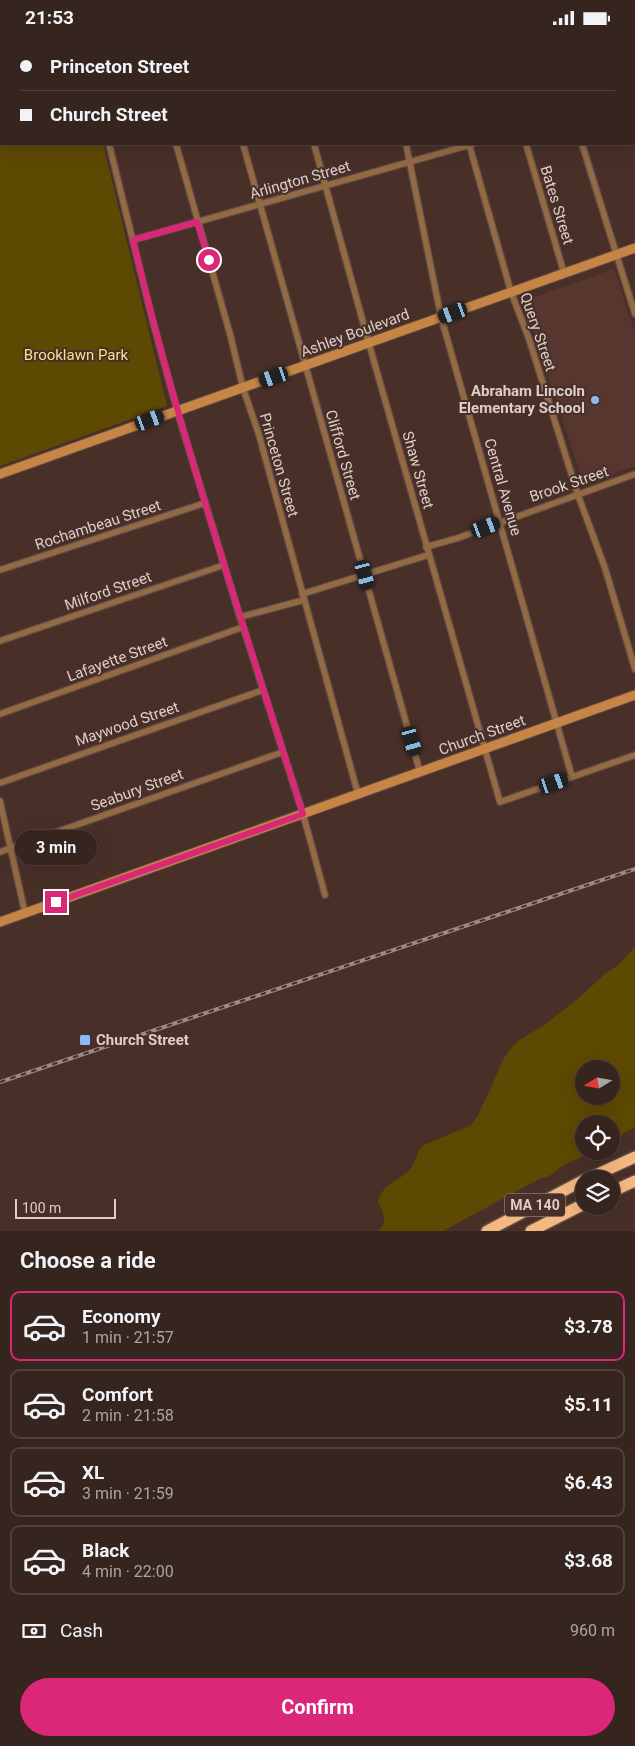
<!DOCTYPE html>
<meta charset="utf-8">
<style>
body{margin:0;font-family:Roboto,sans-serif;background:#3d2c28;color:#f1f3f6;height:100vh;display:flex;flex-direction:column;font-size:19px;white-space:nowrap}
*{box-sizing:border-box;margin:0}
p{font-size:16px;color:#aaa4a4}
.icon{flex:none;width:28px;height:28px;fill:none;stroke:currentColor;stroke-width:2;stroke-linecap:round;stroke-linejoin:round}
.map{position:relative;height:1196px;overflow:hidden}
.sheet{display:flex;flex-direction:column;background:#36241f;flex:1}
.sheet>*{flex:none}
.guide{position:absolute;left:0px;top:0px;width:635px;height:110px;box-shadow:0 5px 20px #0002,0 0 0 1px #50413d;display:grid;align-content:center;height:110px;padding:0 20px;background:#36241f}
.needle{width:32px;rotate:259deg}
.controls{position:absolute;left:575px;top:1025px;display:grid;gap:10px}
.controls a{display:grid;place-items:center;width:45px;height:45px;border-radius:50%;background:#36241f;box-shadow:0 5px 20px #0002,0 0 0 1px #50413d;font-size:25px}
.scale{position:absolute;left:15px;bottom:12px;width:101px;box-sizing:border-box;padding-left:5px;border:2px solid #decec9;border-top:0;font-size:14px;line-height:18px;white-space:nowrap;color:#decec9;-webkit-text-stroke:4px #483029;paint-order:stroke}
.end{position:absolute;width:22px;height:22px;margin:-11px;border:6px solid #db2777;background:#fff;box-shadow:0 0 0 2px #fff}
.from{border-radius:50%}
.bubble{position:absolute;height:35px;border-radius:18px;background:#36241f;box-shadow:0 5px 20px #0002,0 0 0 1px #50413d;font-size:16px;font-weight:700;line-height:35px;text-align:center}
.car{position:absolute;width:15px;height:30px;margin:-15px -8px;border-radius:6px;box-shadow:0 0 4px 1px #0007;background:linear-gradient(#222 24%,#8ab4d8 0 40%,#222 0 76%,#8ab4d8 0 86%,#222 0)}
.guide b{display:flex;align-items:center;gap:18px;height:48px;font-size:19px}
.guide b+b{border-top:1px solid #50413d}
.guide i{width:12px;height:12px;background:#f1f3f6}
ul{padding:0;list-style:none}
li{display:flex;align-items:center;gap:15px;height:70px;margin:0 10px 8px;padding:0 10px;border:2px solid #50413d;border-radius:10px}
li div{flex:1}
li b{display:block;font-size:19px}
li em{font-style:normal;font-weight:700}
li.current{border-color:#db2777}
li>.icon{width:45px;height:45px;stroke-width:1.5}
h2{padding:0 20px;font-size:22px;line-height:60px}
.pay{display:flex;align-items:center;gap:12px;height:55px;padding:0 20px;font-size:19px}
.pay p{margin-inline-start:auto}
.cta{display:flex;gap:10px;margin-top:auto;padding:10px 20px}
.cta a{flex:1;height:58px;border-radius:30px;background:#db2777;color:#fff;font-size:20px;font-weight:700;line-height:58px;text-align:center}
.status{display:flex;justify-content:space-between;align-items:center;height:35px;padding:0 25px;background:#36241f;direction:ltr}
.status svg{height:14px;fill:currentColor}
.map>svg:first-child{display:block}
.built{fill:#56362e}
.green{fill:#5e4902;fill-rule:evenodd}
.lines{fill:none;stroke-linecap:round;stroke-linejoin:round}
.minor-casing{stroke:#634c46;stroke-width:8}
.secondary-casing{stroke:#634c46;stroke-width:11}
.motorway-casing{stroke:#634c46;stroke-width:14}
.minor{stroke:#936a44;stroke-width:5.5}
.secondary{stroke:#c68545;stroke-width:9}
.motorway{stroke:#f5b881;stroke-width:11}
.rail-casing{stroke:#9e8a85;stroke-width:4}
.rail{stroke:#483029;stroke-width:2;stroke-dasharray:5.5;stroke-linecap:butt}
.route{stroke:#db2777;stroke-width:6}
.poi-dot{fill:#8bb9fc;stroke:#483029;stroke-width:2}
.labels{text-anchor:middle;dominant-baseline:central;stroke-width:4;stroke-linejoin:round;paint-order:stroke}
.shield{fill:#483029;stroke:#b19f99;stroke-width:1}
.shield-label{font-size:14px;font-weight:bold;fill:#decec9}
.street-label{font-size:15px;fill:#decec9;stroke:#483029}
.park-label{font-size:15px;fill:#fddf8a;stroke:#483029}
.poi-label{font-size:15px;font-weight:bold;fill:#decec9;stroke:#483029;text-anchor:end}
</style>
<div class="status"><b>21:53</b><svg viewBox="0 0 49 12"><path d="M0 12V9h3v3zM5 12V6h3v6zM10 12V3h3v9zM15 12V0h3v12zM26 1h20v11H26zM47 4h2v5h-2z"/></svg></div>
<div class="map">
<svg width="635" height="1196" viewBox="0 0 635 1196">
<rect width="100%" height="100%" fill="#483029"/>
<path class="built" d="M 614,234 L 635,298 L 635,431 L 584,449 L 523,266 Z"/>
<path class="green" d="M 0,0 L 75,0 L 76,1 L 1,1 L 1,109 L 103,109 L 167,371 L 0,431 Z
M 635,912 L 635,1092 L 611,1106 L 611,1089 L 584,1089 L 584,1116 L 594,1116 L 562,1131 L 548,1142 L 541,1143 L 443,1196 L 378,1196 C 390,1184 382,1178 378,1166 C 382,1150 398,1146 409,1136 C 416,1128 416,1119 422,1111 L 471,1090 L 477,1082 L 489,1057 L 504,1023 L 514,1010 L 521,1004 L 543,991 L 580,962 L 605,939 L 618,930 ZM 584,1034 L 611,1034 L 611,1061 L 584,1061 Z"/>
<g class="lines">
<g class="minor-casing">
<path id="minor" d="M 82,0 L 82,1
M 146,0 L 146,1
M 212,0 L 212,1
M 283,0 L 284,1
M 377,0 L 378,1
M 436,0 L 436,1
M 493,0 L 494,1
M 548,0 L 548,1
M 611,0 L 611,1
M 157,1 L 161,0
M 634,71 L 635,75
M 109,109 L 153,287 L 177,375 L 240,582 L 303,779 L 325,860
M 176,109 L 230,299 L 243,353 L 259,400 L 358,759
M 243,109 L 420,737
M 314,109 L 369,309 L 500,767 L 635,720
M 406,109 L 441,282 L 572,742
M 469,109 L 511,257 L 529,304 L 578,460 L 605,533 L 635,634
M 526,109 L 564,238
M 582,109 L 635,279
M 133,205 L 473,109
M 426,512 L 458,503 L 635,439
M 0,535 L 205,468
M 302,559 L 428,520
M 240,582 L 304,565
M 0,606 L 224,530
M 0,679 L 243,592
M 0,748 L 263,655
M 0,766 L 25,878
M 0,817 L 283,717"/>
</g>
<g class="secondary-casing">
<path id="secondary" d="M 0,439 L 635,213
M 0,887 L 635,660"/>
</g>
<g class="motorway-casing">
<path id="motorway" d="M 587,1144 L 635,1122
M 611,1157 L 635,1146
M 487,1196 L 584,1145
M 531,1196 L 584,1169"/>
</g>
<use href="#minor" class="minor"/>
<use href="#secondary" class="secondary"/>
<use href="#motorway" class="motorway"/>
<g class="rail-casing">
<path id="rail" d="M 0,1047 L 635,834"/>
</g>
<use href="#rail" class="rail"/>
</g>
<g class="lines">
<path class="route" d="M 56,867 L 303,779 C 243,588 179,399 133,205 L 197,187 L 209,225"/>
</g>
<g class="poi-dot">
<circle cx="595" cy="365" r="5"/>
<rect x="79" y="999" width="12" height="12" rx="2.5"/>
</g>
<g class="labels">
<rect class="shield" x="505" y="1158.5" width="60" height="23" rx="4"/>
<g class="shield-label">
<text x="535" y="1170">MA 140</text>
</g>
<g class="street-label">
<text transform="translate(300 145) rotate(-16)">Arlington Street</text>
<text transform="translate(557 170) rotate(73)">Bates Street</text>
<text transform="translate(538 297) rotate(71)">Query Street</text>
<text transform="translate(355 298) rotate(-20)">Ashley Boulevard</text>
<text transform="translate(343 420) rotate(74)">Clifford Street</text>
<text transform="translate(279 430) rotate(74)">Princeton Street</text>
<text transform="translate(418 435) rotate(74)">Shaw Street</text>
<text transform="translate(569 449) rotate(-19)">Brook Street</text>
<text transform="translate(503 452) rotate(74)">Central Avenue</text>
<text transform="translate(98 490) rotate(-18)">Rochambeau Street</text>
<text transform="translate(108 556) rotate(-19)">Milford Street</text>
<text transform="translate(117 624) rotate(-20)">Lafayette Street</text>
<text transform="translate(127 689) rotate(-19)">Maywood Street</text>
<text transform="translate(482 700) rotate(-20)">Church Street</text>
<text transform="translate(137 755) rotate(-20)">Seabury Street</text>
</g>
<g class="park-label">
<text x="76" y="320">Brooklawn Park</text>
</g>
<g class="poi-label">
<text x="585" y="356">Abraham Lincoln<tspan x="585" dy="17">Elementary School</tspan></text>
<text x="96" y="1005" text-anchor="start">Church Street</text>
</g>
</g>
</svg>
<div class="controls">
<a><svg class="needle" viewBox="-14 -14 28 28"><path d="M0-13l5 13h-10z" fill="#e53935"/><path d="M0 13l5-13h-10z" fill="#aaa4a4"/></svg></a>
<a><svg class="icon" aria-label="locate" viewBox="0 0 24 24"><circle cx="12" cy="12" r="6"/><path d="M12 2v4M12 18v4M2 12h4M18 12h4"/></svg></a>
<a><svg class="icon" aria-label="layers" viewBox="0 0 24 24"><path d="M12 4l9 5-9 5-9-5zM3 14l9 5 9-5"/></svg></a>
</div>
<div class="scale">100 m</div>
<i class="end from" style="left:209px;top:225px"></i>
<i class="end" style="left:56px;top:867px"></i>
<div class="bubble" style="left:15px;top:795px;width:82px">3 min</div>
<i class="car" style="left:453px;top:278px;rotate:250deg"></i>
<i class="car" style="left:274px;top:342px;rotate:251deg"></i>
<i class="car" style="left:150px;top:385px;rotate:70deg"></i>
<i class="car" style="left:486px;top:492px;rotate:69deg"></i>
<i class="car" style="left:365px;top:540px;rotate:165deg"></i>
<i class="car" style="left:412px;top:706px;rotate:164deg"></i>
<i class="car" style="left:554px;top:748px;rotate:71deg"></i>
<div class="guide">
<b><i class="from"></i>Princeton Street</b>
<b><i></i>Church Street</b>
</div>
</div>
<section class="sheet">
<h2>Choose a ride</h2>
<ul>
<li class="current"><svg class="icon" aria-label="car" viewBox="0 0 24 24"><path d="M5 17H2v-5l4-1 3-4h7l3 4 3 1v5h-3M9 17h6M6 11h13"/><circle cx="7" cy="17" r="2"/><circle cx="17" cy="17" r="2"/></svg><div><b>Economy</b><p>1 min · 21:57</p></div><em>$3.78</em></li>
<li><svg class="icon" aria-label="car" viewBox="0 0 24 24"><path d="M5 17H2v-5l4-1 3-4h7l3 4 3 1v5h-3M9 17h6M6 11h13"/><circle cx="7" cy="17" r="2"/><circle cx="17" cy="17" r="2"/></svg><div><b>Comfort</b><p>2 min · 21:58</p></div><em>$5.11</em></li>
<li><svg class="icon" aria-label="car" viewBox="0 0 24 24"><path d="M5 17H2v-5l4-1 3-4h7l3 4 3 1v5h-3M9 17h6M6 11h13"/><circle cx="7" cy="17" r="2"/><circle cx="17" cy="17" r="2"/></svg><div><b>XL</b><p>3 min · 21:59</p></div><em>$6.43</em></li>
<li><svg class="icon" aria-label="car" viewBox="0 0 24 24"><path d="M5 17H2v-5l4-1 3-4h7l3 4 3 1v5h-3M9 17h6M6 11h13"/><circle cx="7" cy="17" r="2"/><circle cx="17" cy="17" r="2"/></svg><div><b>Black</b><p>4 min · 22:00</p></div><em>$3.68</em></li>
</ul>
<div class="pay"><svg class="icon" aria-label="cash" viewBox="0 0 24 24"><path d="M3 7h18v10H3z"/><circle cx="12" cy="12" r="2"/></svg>Cash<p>960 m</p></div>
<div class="cta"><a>Confirm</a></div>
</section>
